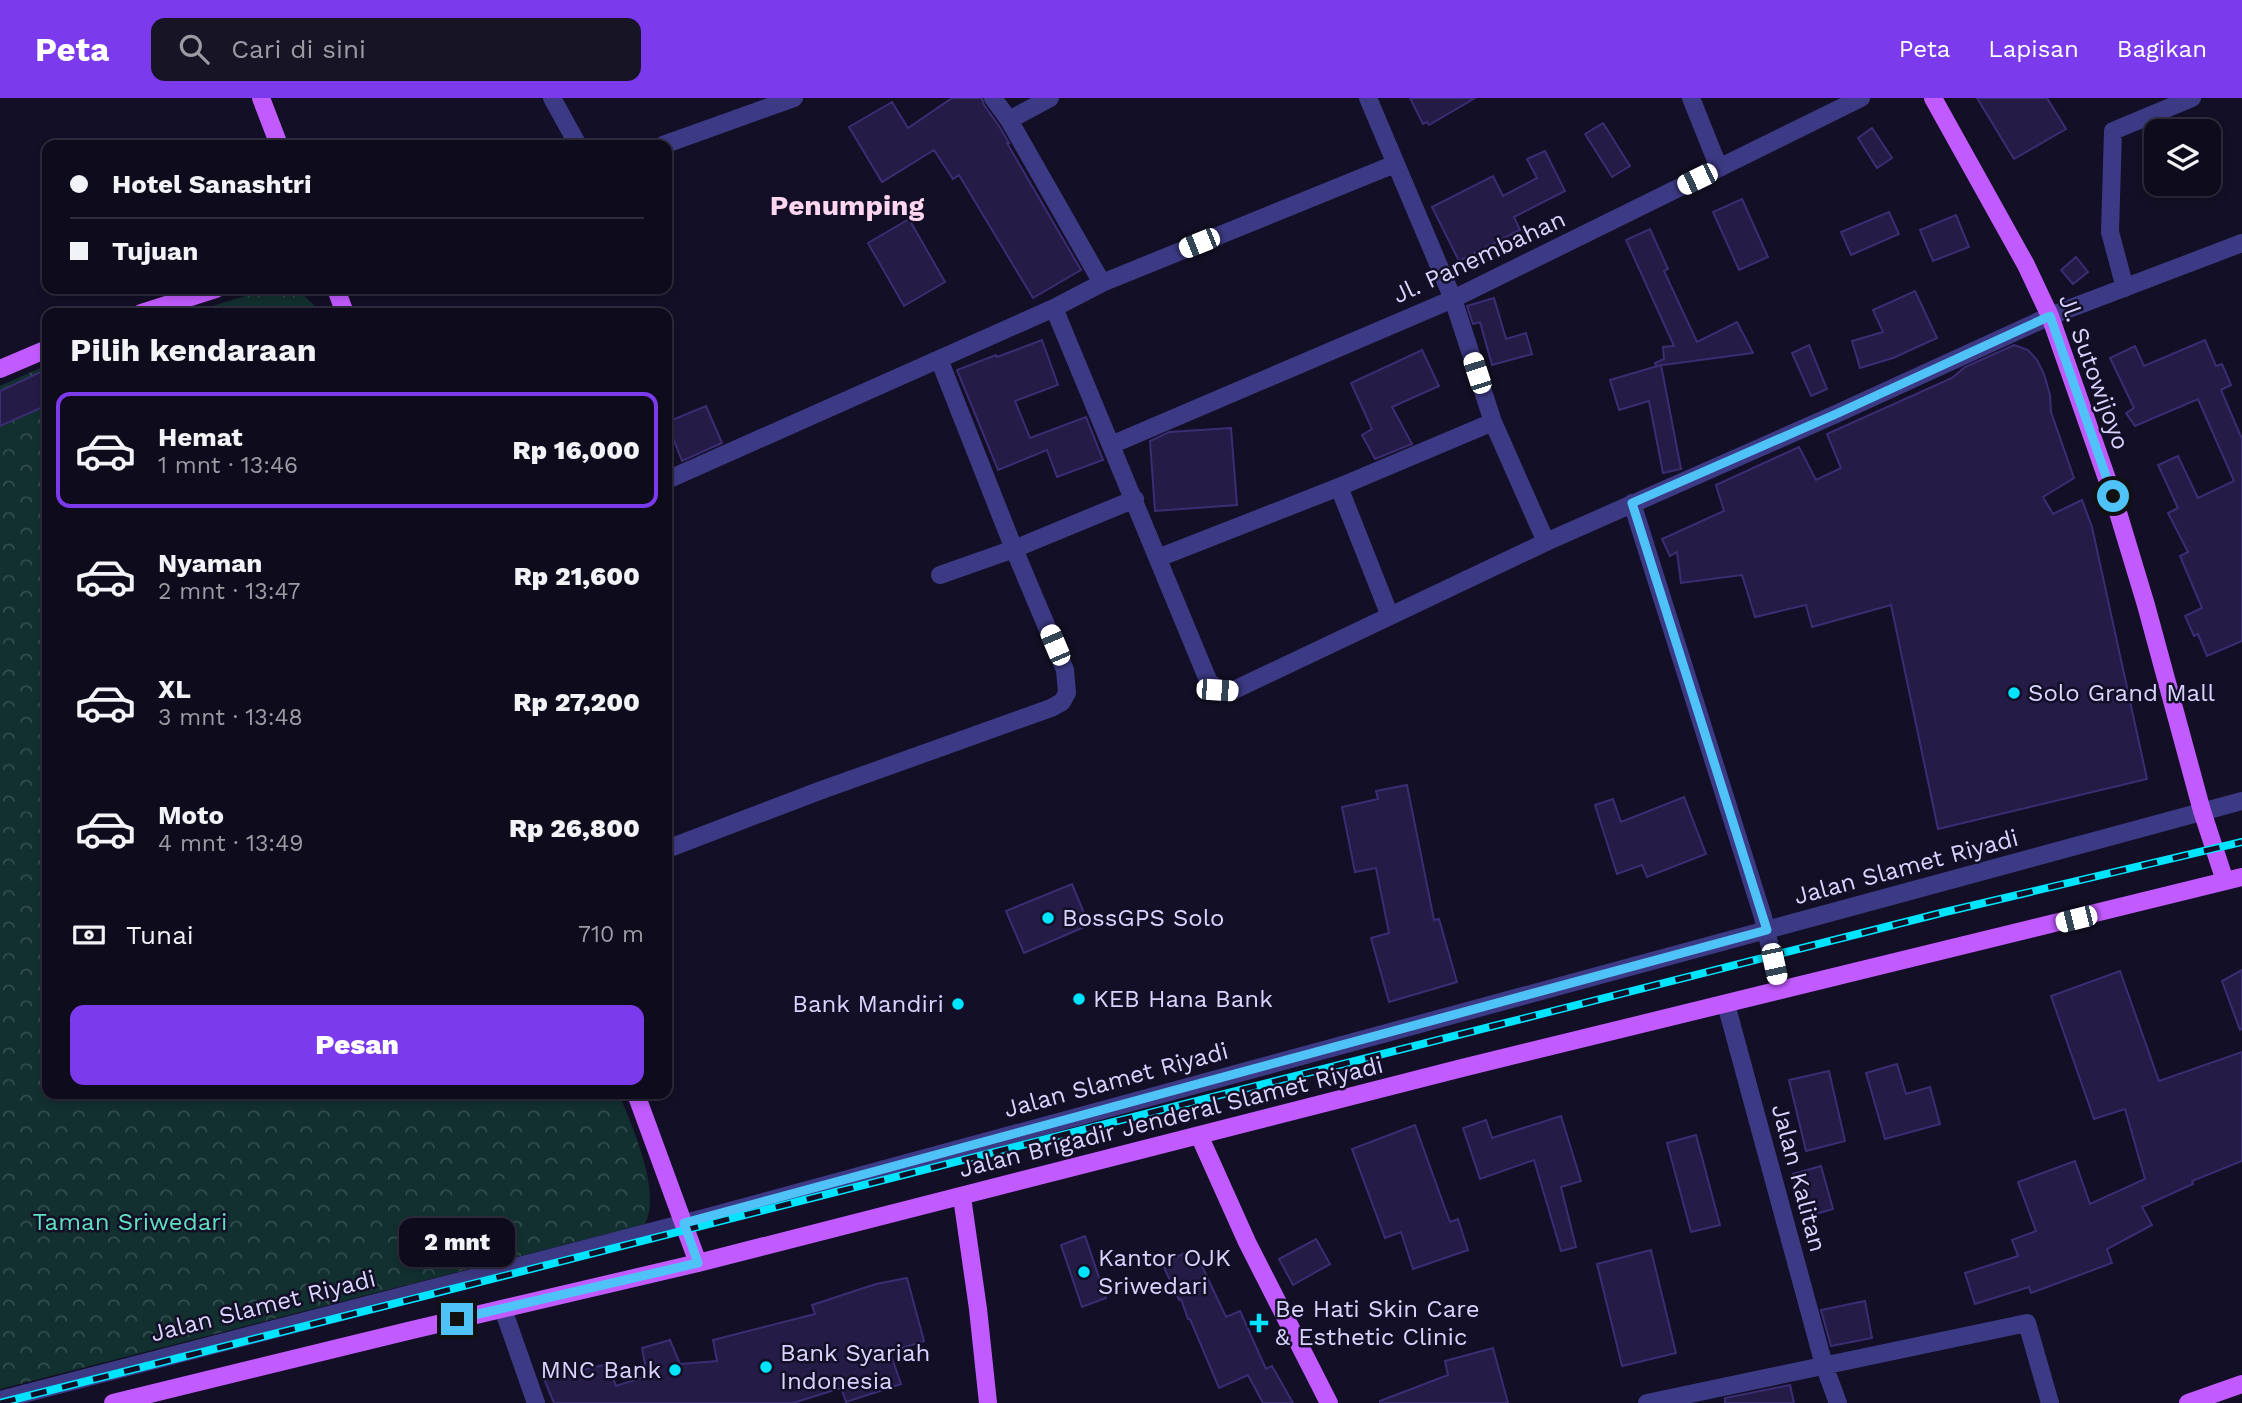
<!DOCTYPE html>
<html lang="id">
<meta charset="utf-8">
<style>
body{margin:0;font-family:"Work Sans",sans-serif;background:#171425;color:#f1f3f6;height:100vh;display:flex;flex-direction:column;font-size:26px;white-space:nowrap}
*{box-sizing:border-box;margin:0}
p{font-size:23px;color:#9b9ba3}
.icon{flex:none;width:38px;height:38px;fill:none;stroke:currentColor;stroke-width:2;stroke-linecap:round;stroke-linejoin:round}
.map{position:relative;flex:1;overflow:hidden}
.panel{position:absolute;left:42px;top:210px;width:630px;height:791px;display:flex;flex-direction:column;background:#0e0b1c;border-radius:14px;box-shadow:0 4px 10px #0003,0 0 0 2px #2e2b3b}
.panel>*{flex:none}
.banner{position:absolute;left:42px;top:42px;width:630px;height:154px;border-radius:14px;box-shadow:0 4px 10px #0003,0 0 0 2px #2e2b3b;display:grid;align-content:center;height:154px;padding:0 28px;background:#0e0b1c}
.fabs{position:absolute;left:2144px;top:21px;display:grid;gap:14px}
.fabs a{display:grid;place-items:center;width:77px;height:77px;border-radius:14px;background:#0e0b1c;box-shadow:0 4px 10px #0003,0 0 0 2px #2e2b3b;font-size:35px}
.end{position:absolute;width:32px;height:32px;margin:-16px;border:9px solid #4fc3f7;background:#111;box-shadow:0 0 0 4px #111}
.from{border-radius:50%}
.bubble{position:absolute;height:49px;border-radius:14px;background:#0e0b1c;box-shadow:0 4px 10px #0003,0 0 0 2px #2e2b3b;font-size:23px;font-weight:800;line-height:49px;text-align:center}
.car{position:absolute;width:21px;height:42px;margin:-21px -10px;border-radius:9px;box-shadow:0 0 5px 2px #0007;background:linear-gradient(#fff 24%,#345 0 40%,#fff 0 76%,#345 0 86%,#fff 0)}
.banner b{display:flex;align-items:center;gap:24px;height:66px;font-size:26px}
.banner b+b{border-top:2px solid #2e2b3b}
.banner i{width:18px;height:18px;background:#f1f3f6}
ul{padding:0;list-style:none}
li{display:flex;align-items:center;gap:21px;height:116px;margin:0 14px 10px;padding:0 14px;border:4px solid transparent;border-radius:14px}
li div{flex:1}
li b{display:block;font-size:26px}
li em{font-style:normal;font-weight:800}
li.current{border-color:#7c3aed}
li>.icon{width:63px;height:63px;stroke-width:1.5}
h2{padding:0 28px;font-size:32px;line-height:84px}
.pay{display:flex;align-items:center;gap:18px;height:77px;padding:0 28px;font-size:26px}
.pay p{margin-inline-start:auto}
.action{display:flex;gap:14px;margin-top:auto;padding:14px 28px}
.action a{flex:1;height:80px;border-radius:14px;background:#7c3aed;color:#fff;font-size:28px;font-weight:800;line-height:80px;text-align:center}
header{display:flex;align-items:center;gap:42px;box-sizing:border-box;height:98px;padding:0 35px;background:#7c3aed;color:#fff}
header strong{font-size:33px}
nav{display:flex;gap:38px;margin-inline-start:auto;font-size:24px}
.search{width:490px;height:63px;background:#171425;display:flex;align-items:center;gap:18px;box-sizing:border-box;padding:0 24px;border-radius:14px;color:#9b9ba3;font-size:26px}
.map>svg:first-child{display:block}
.forest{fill:url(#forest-crowns)}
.building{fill:#241b47;stroke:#3b2d73;stroke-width:2}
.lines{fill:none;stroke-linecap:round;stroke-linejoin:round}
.minor{stroke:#3d3a85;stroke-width:18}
.major{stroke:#c25bff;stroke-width:18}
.rail-casing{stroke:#00e5ff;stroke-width:8}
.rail{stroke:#130f26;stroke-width:5;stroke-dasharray:16;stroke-linecap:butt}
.route{stroke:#4fc3f7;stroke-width:9}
.poi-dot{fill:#00e5ff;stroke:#130f26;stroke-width:2.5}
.labels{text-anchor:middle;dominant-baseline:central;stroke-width:5;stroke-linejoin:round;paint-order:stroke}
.street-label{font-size:24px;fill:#d9d4ff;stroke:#130f26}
.poi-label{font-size:24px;fill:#d9d4ff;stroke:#130f26;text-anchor:start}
.park-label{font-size:24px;fill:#5fe0c0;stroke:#130f26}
.quarter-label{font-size:28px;font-weight:bold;fill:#ffd6f0;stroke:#130f26}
</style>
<header>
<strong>Peta</strong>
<div class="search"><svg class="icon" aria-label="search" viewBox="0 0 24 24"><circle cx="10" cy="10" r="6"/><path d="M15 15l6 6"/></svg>Cari di sini</div>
<nav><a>Peta</a><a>Lapisan</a><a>Bagikan</a></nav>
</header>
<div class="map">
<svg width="2242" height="1305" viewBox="0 0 2242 1305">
<defs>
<pattern id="forest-crowns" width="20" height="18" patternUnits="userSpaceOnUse" patternTransform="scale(1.75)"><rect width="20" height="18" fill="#12302f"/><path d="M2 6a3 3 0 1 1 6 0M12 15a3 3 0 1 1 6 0" fill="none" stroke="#344d4e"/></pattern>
</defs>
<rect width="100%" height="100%" fill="#130f26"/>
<path class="forest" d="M 267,191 L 300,194 L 322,215 L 190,215 Z
M 47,267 L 47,996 L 619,996 C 632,1028 662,1094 645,1126 L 0,1291 L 0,288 Z"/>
<path class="building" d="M 952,0 L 982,0 L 984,7 L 999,28 L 1009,45 L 1007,45 L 1081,172 L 1033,200 L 959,77 L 953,81 L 934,52 L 882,84 L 849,29 L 892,4 L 908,30 Z
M 1410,0 L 1475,0 L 1429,27 L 1427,24 L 1423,26 Z
M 1977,0 L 2047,0 L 2066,31 L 2014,61 Z
M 1603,25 L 1630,68 L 1612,79 L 1585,36 Z
M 1872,30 L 1892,60 L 1877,70 L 1858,40 Z
M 1545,53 L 1565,93 L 1514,119 L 1520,132 L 1459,163 L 1432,109 L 1493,78 L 1503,98 L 1537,80 L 1527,61 Z
M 1742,101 L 1768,159 L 1739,172 L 1713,114 Z
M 1889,114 L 1899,136 L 1851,157 L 1841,134 Z
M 1956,117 L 1969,149 L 1933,163 L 1920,132 Z
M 909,121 L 945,184 L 904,208 L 868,145 Z
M 1650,131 L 1668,171 L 1664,173 L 1697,244 L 1737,224 L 1753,255 L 1656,268 L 1655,265 L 1664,261 L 1663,249 L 1674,248 L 1626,142 Z
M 2076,159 L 2088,174 L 2073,186 L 2061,172 Z
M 1915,193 L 1937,240 L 1893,260 L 1860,270 L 1852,243 L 1883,234 L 1873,212 Z
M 1494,200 L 1506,241 L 1526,235 L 1532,256 L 1492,267 L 1480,224 L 1473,226 L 1467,208 Z
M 1042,242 L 1058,287 L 1015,303 L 1030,340 L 1086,319 L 1103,362 L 1057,379 L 1047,352 L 998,372 L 957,272 L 996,257 L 997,259 Z
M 2205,242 L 2216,268 L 2222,266 L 2231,287 L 2221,292 L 2242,341 L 2242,543 L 2207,558 L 2198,536 L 2194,538 L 2185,518 L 2202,510 L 2180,458 L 2188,454 L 2168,415 L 2178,410 L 2158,367 L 2178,358 L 2198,400 L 2234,383 L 2198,301 L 2135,328 L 2126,315 L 2134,310 L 2110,260 L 2135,248 L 2144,268 Z
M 1809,247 L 1827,291 L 1811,298 L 1792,255 Z
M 2014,247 L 2028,252 L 2037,262 L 2044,276 L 2050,297 L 2051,314 L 2074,380 L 2043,399 L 2053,416 L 2082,402 L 2092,429 L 2147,681 L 1938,731 L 1891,507 L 1812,529 L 1806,507 L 1755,519 L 1742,477 L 1681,485 L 1677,454 L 1670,458 L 1662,441 L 1724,413 L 1716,387 L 1799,349 L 1816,382 L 1841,370 L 1827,336 L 1952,280 L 1965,269 Z
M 1422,252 L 1439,288 L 1392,309 L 1412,346 L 1375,361 L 1362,337 L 1372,331 L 1351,285 Z
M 1661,267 L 1681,371 L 1663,375 L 1649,303 L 1619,312 L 1610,282 Z
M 47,271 L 47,307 L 0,328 L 0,293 Z
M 706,308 L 722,345 L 682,363 L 667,324 Z
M 1231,330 L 1237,407 L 1155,413 L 1150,343 L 1169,334 Z
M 1407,687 L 1434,822 L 1439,821 L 1457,884 L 1389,904 L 1371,840 L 1389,835 L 1376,770 L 1355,774 L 1342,709 L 1378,701 L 1376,693 Z
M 1684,699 L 1706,756 L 1647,779 L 1642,767 L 1617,776 L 1595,707 L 1613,701 L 1621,724 Z
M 1072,786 L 1089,827 L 1024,855 L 1006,813 Z
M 2242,872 L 2242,931 L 2240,932 L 2222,883 Z
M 2120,873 L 2159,983 L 2242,954 L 2242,1063 L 2192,1083 L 2193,1086 L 2142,1109 L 2152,1127 L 2107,1151 L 2112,1165 L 2031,1195 L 2029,1189 L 1975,1206 L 1965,1175 L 2018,1158 L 2012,1142 L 2036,1133 L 2018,1084 L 2075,1063 L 2090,1106 L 2145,1081 L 2125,1011 L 2094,1021 L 2051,898 Z
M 1897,966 L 1906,996 L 1930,989 L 1940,1026 L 1885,1041 L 1866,975 Z
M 1829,973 L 1845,1043 L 1806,1053 L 1789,982 Z
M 1561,1018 L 1581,1083 L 1561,1089 L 1576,1149 L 1561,1153 L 1534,1062 L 1480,1081 L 1463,1030 L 1486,1022 L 1492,1040 Z
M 1415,1027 L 1450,1124 L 1458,1121 L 1468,1152 L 1413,1171 L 1401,1134 L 1385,1140 L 1352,1051 Z
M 1696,1037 L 1720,1127 L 1691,1134 L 1667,1045 Z
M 1821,1068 L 1833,1111 L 1805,1119 L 1793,1076 Z
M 1085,1138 L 1106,1200 L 1082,1209 L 1061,1147 Z
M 1316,1141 L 1330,1166 L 1293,1187 L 1279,1161 Z
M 1194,1151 L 1226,1219 L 1240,1213 L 1266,1271 L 1272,1268 L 1293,1305 L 1263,1305 L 1248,1277 L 1219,1290 L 1190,1221 L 1188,1221 L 1181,1201 L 1179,1202 L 1162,1165 Z
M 1651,1152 L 1676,1255 L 1622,1268 L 1597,1166 Z
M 907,1180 L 924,1243 L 890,1254 L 901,1286 L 846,1304 L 841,1290 L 793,1305 L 554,1305 L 544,1281 L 608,1266 L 616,1288 L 647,1278 L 642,1250 L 670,1242 L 680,1266 L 717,1263 L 713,1242 L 815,1216 L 812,1207 L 876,1186 Z
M 1865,1203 L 1872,1240 L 1831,1248 L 1821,1212 Z
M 1493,1250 L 1508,1305 L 1380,1305 L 1380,1303 L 1448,1277 L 1445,1263 Z
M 1790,1287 L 1794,1305 L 1725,1305 L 1725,1300 Z"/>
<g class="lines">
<path class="minor" d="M 552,0 L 578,47
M 993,0 L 1009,22 L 1102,185
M 1368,0 L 1453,201 L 1493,324 L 1546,444
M 1691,0 L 1719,70
M 1009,22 L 1050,0
M 663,47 L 794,0
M 2125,190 L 2110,134 L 2113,33 L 2192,0
M 1054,210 L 1208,582 L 1217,592 L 1232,593 L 1546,444 L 1836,316 L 2050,218 L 2242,145
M 1111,347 L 1453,201 L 1861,0
M 667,382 L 1054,210 L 1102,185 L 1395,66
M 1339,389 L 1390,518
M 1632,405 L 1763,819 L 1780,892
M 1158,460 L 1339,389 L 1493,324
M 940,477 L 1014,451 L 1135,401
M 667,751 L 819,693 L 1051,610 L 1062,604 L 1067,595 L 1065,572 L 1014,451 L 939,261
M 1726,906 L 1824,1267 L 1838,1305
M 503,1211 L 536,1305
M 0,1302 L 708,1119 L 2242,703
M 1647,1305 L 2027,1225 L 2050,1305"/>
<path class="major" d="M 261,0 L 279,47
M 1933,0 L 2026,167 L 2050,218 L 2113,398 L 2146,507 L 2202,713 L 2225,783
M 336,191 L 345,215
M 141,215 L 216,191
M 0,271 L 47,251
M 636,996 L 698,1165
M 1199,1037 L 1247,1144 L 1329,1305
M 962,1099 L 978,1211 L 988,1305
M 113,1305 L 412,1232 L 698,1165 L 1462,970 L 2242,779
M 2188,1305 L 2242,1286"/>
<g class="rail-casing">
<path id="rail" d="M 0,1305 L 1945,814 L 2242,744"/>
</g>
<use href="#rail" class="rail"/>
</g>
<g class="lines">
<path class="route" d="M 457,1221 L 698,1165 L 684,1125 L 1767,832 L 1632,405 L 1836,316 L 2050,218 L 2113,398"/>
</g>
<g class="poi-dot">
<circle cx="2014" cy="595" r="7"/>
<circle cx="1048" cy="820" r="7"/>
<circle cx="1079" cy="901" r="7"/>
<circle cx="958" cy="906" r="7"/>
<circle cx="1084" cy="1174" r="7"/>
<path d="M1255.5 1214.5h7v7h7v7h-7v7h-7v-7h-7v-7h7z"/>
<circle cx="766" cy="1269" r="7"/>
<circle cx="675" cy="1272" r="7"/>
</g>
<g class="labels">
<g class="street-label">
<text transform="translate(1479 159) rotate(-25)">Jl. Panembahan</text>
<text transform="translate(2094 274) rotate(70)">Jl. Sutowijoyo</text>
<text transform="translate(1906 769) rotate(-15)">Jalan Slamet Riyadi</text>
<text transform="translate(1116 982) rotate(-15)">Jalan Slamet Riyadi</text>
<text transform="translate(1171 1019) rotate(-14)">Jalan Brigadir Jenderal Slamet Riyadi</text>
<text transform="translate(1799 1080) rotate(75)">Jalan Kalitan</text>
<text transform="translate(263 1208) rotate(-14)">Jalan Slamet Riyadi</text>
</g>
<g class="poi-label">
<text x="2028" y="595">Solo Grand Mall</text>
<text x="1062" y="820">BossGPS Solo</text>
<text x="1093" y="901">KEB Hana Bank</text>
<text x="944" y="906" text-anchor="end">Bank Mandiri</text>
<text x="1098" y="1160">Kantor OJK<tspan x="1098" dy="28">Sriwedari</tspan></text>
<text x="1275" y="1211">Be Hati Skin Care<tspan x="1275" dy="28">&amp; Esthetic Clinic</tspan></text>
<text x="780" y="1255">Bank Syariah<tspan x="780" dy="28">Indonesia</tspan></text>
<text x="661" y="1272" text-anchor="end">MNC Bank</text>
</g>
<g class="park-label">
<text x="130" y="1124">Taman Sriwedari</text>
</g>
<g class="quarter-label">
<text x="847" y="107">Penumping</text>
</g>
</g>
</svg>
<div class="fabs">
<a><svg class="icon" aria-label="layers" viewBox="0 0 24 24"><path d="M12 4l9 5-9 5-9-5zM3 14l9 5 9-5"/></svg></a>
</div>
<i class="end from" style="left:2113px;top:398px"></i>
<i class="end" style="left:457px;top:1221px"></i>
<div class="bubble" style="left:399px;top:1120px;width:116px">2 mnt</div>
<i class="car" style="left:1697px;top:81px;rotate:244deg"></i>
<i class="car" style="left:1199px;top:145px;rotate:248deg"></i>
<i class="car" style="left:1477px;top:275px;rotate:342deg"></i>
<i class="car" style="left:1055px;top:547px;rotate:337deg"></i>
<i class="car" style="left:1217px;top:592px;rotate:94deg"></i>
<i class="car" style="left:2076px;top:821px;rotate:256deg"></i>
<i class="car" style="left:1774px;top:866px;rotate:168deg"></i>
<div class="banner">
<b><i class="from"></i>Hotel Sanashtri</b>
<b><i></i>Tujuan</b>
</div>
<section class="panel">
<h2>Pilih kendaraan</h2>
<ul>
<li class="current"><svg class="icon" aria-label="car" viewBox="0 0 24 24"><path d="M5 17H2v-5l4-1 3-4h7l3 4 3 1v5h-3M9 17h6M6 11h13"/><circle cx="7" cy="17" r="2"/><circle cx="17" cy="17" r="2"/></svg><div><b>Hemat</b><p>1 mnt · 13:46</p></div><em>Rp 16,000</em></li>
<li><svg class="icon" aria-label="car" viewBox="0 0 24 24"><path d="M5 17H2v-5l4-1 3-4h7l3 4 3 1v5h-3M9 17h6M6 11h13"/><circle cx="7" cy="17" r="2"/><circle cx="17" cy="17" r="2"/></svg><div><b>Nyaman</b><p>2 mnt · 13:47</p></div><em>Rp 21,600</em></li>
<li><svg class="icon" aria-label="car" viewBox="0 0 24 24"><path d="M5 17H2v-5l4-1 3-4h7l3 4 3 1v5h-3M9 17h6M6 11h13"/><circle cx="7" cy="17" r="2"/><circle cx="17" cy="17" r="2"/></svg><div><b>XL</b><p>3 mnt · 13:48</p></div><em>Rp 27,200</em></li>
<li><svg class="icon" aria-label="car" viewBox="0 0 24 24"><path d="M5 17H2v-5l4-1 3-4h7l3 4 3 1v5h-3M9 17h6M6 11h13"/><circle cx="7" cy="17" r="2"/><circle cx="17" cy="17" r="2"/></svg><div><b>Moto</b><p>4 mnt · 13:49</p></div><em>Rp 26,800</em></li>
</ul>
<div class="pay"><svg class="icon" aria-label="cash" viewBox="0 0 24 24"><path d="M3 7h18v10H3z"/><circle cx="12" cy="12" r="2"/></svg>Tunai<p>710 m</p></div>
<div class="action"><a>Pesan</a></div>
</section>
</div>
